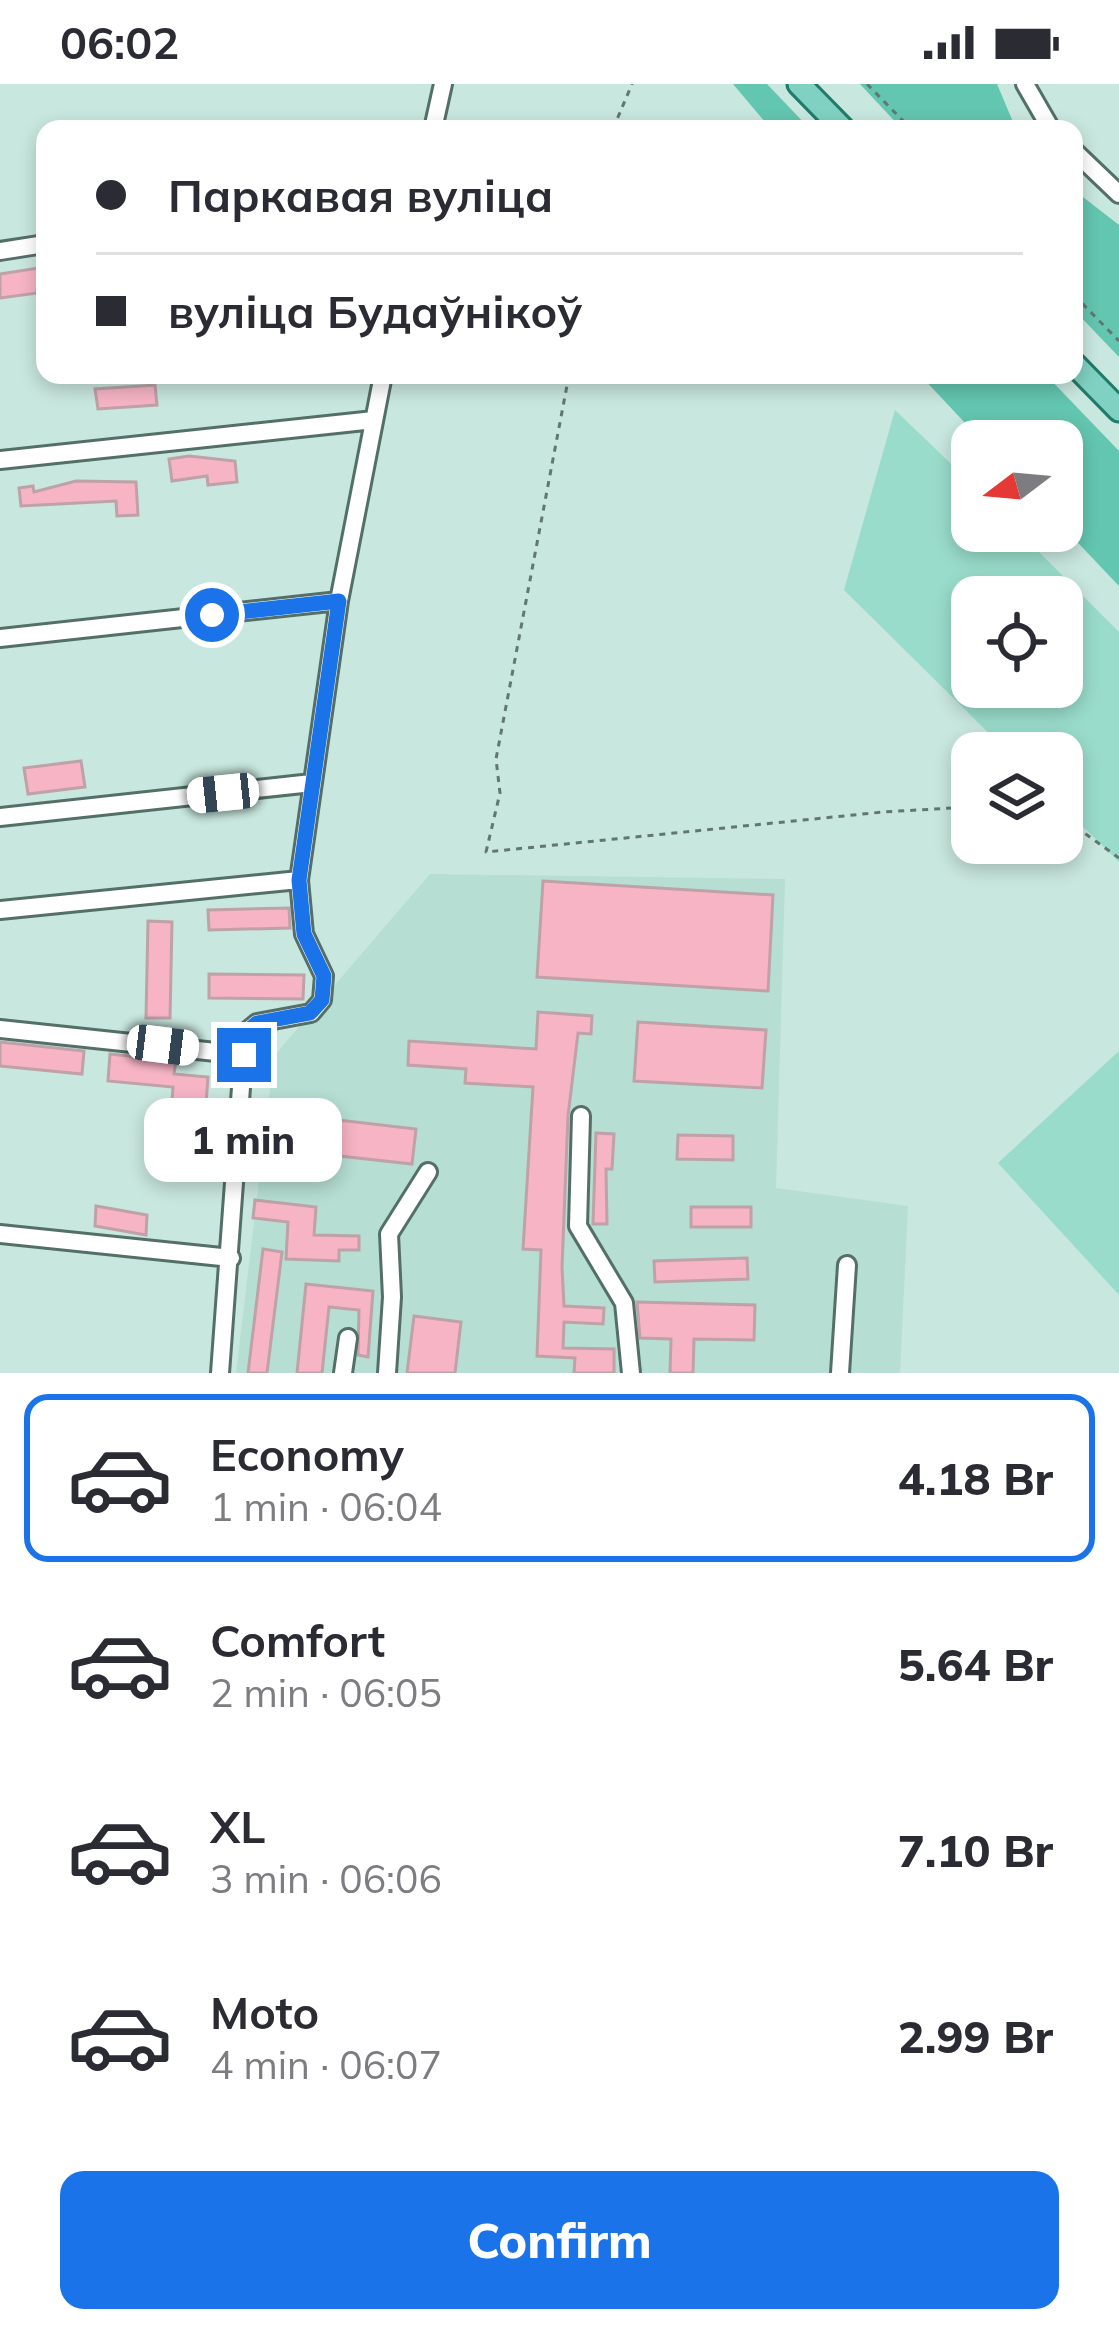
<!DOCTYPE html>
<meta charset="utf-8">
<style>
body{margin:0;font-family:Mulish,sans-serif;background:#f7f7f7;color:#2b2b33;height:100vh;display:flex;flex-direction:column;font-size:45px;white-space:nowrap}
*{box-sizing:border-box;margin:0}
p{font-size:39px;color:#7c7c81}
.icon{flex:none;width:66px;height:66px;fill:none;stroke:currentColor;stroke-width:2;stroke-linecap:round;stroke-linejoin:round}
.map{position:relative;height:1289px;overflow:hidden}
.drawer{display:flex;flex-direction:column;background:#fff;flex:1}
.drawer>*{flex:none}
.hud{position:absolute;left:36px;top:36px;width:1047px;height:264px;border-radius:24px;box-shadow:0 6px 18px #0003;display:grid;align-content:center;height:264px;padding:0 60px;background:#fff}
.needle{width:78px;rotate:254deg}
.fabs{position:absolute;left:951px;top:336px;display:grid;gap:24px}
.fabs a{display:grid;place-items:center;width:132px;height:132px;border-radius:24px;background:#fff;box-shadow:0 6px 18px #0003;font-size:60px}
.end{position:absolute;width:54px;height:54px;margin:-27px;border:15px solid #1a73e8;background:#fff;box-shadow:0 0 0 6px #fff}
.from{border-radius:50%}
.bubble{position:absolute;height:84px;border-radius:24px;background:#fff;box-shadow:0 6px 18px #0003;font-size:39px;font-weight:800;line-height:84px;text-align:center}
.car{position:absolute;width:36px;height:72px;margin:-36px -18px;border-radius:15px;box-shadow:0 0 9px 3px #0007;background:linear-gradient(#fff 24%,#345 0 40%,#fff 0 76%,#345 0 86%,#fff 0)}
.hud b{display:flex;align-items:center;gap:42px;height:114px;font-size:45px}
.hud b+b{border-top:3px solid #e1e1e2}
.hud i{width:30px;height:30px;background:#2b2b33}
ul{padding:21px 0 0;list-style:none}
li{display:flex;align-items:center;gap:36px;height:168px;margin:0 24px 18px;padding:0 36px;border:6px solid transparent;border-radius:24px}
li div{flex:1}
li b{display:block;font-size:45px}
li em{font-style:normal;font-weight:800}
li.current{border-color:#1a73e8}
li>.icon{width:108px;height:108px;stroke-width:1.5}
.button{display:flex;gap:24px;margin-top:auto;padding:24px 60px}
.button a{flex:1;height:138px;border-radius:24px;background:#1a73e8;color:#fff;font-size:48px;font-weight:800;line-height:138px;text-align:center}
.status{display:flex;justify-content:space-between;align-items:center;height:84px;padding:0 60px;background:#fff;direction:ltr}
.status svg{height:33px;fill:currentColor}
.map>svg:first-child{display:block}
.built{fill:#b6ded3}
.green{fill:#99dccb;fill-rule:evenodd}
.forest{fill:#63c6b0}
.building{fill:#f6b4c5;stroke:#bea2a8;stroke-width:3}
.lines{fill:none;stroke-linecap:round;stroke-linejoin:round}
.minor-casing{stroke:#546f68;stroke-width:22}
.major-casing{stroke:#207b6a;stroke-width:27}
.path{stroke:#637771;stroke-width:3;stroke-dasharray:6 6;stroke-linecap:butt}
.minor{stroke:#fff;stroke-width:16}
.major{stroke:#80d1c2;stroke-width:21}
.route{stroke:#1a73e8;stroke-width:15}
</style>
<div class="status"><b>06:02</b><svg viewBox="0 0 49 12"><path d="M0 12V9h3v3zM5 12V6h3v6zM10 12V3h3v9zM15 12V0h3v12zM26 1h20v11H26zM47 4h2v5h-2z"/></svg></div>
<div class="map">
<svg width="1119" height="1289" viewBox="0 0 1119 1289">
<rect width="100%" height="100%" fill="#c8e7de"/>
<path class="built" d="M 430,790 L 785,795 L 776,1104 L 908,1122 L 900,1289 L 236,1289 L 274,972 Z"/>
<path class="green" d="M 895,326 L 972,400 L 972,447 L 1018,447 L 1119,548 L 1119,778 L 1062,722 L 1062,669 L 1009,669 L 844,506 ZM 972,513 L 1062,513 L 1062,603 L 972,603 Z
M 1119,967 L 1119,1211 L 998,1079 Z"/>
<path class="forest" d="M 733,0 L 767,0 L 810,45 L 771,45 Z
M 860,0 L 997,0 L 1016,45 L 902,45 Z
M 1074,106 L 1119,141 L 1119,273 L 1074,226 Z
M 920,291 L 1046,291 L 1119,367 L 1119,502 L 1062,442 L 1062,357 L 982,357 Z"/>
<path class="building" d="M 45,183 L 45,208 L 0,214 L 0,190 Z
M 155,301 L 157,321 L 98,325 L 95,305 Z
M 189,372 L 235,377 L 237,398 L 208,401 L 207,392 L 172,397 L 169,375 Z
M 76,397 L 136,398 L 138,431 L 117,432 L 116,417 L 21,422 L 19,404 L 33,402 L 34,408 Z
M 81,677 L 85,703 L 28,710 L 24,684 Z
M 543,797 L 773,811 L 768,907 L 537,893 Z
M 289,824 L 290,844 L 209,846 L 208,826 Z
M 148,837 L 172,838 L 170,934 L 146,934 Z
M 209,890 L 304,891 L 303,915 L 209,914 Z
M 538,928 L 592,932 L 591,950 L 578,949 L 568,1032 L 562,1183 L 564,1222 L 604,1224 L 603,1240 L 564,1238 L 563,1264 L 614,1265 L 614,1289 L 574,1289 L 575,1274 L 537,1272 L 541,1166 L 523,1165 L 533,1003 L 465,999 L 466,985 L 408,981 L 409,957 L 536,965 Z
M 638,938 L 766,946 L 762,1004 L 634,997 Z
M 0,958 L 84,967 L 82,990 L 0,982 Z
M 110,970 L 176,977 L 174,990 L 208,993 L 206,1020 L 172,1017 L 173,1003 L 108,997 Z
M 278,1029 L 416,1045 L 412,1080 L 321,1070 L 320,1084 L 296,1081 L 297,1067 L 273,1064 Z
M 596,1049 L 614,1050 L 612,1085 L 606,1085 L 607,1140 L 593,1140 Z
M 678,1051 L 733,1052 L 733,1076 L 677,1075 Z
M 255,1116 L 316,1123 L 314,1151 L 359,1152 L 359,1166 L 339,1166 L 339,1177 L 286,1175 L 288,1138 L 253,1134 Z
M 96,1122 L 147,1131 L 146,1151 L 95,1142 Z
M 691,1123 L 751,1123 L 751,1143 L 691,1143 Z
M 263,1165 L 282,1168 L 267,1289 L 248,1289 Z
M 747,1174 L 748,1195 L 655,1198 L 654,1177 Z
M 306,1200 L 373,1207 L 368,1273 L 358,1271 L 359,1226 L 329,1223 L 322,1289 L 297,1289 Z
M 637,1218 L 755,1221 L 754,1256 L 694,1255 L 693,1289 L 670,1289 L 671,1255 L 640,1254 Z
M 414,1232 L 461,1238 L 455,1289 L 407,1289 Z"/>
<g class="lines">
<g class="minor-casing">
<path id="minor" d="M 1025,0 L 1051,45
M 433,45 L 443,0
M 1074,67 L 1119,110
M 0,167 L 45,160
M 0,376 L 374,336
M 0,554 L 339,517
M 0,733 L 312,699
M 0,826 L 299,796
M 0,945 L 244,971
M 581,1032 L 578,1142 L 624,1219 L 631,1289
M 0,1150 L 231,1174
M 220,1289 L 245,949 L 257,939 L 311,929 L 322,916 L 324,892 L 304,850 L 299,796 L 339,517 L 383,291
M 343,1289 L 348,1254
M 387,1289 L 392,1213 L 389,1150 L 428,1088
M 840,1289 L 847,1181"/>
</g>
<g class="major-casing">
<path id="major" d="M 799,0 L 843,45
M 1074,280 L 1119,326"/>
</g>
<path class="path" d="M 867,0 L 911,45
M 613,45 L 632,0
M 1074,211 L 1119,257
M 569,291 L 496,675 L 500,709 L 486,768 L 883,728 L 952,724 L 972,733
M 1062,746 L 1083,748 L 1119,774"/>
<use href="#minor" class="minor"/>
<use href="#major" class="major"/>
</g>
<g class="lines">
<path class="route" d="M 212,531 L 339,517 L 299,796 L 304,850 L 324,892 L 322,916 L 310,929 L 257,939 L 244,950 L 244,971"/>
</g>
</svg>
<div class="fabs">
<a><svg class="needle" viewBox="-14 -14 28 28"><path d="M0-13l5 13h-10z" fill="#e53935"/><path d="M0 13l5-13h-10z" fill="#7c7c81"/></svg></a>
<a><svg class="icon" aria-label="locate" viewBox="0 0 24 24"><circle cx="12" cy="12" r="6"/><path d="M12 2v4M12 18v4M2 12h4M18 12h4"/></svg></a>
<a><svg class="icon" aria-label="layers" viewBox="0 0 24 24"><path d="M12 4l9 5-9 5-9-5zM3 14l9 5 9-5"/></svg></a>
</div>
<i class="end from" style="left:212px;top:531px"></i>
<i class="end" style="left:244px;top:971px"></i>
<div class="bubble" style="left:144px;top:1014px;width:198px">1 min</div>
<i class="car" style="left:223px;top:709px;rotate:264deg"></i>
<i class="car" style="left:163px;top:961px;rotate:97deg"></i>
<div class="hud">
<b><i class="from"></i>Паркавая вуліца</b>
<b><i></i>вуліца Будаўнікоў</b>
</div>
</div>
<section class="drawer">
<ul>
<li class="current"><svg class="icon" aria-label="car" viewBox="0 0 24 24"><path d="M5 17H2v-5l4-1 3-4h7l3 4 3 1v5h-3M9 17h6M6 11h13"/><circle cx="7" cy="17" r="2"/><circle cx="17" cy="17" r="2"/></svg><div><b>Economy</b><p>1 min · 06:04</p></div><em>4.18 Br</em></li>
<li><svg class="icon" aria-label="car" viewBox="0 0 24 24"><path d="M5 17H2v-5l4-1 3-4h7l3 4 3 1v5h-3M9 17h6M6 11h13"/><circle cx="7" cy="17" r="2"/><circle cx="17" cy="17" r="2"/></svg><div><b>Comfort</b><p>2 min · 06:05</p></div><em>5.64 Br</em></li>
<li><svg class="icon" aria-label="car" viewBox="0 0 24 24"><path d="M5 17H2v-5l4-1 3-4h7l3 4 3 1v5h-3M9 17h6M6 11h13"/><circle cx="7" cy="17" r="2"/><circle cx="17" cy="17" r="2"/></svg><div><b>XL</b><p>3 min · 06:06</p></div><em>7.10 Br</em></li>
<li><svg class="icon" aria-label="car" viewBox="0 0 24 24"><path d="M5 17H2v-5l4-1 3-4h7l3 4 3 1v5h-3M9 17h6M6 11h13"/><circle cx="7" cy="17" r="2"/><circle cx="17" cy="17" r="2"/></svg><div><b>Moto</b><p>4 min · 06:07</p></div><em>2.99 Br</em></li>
</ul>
<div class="button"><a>Confirm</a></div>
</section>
